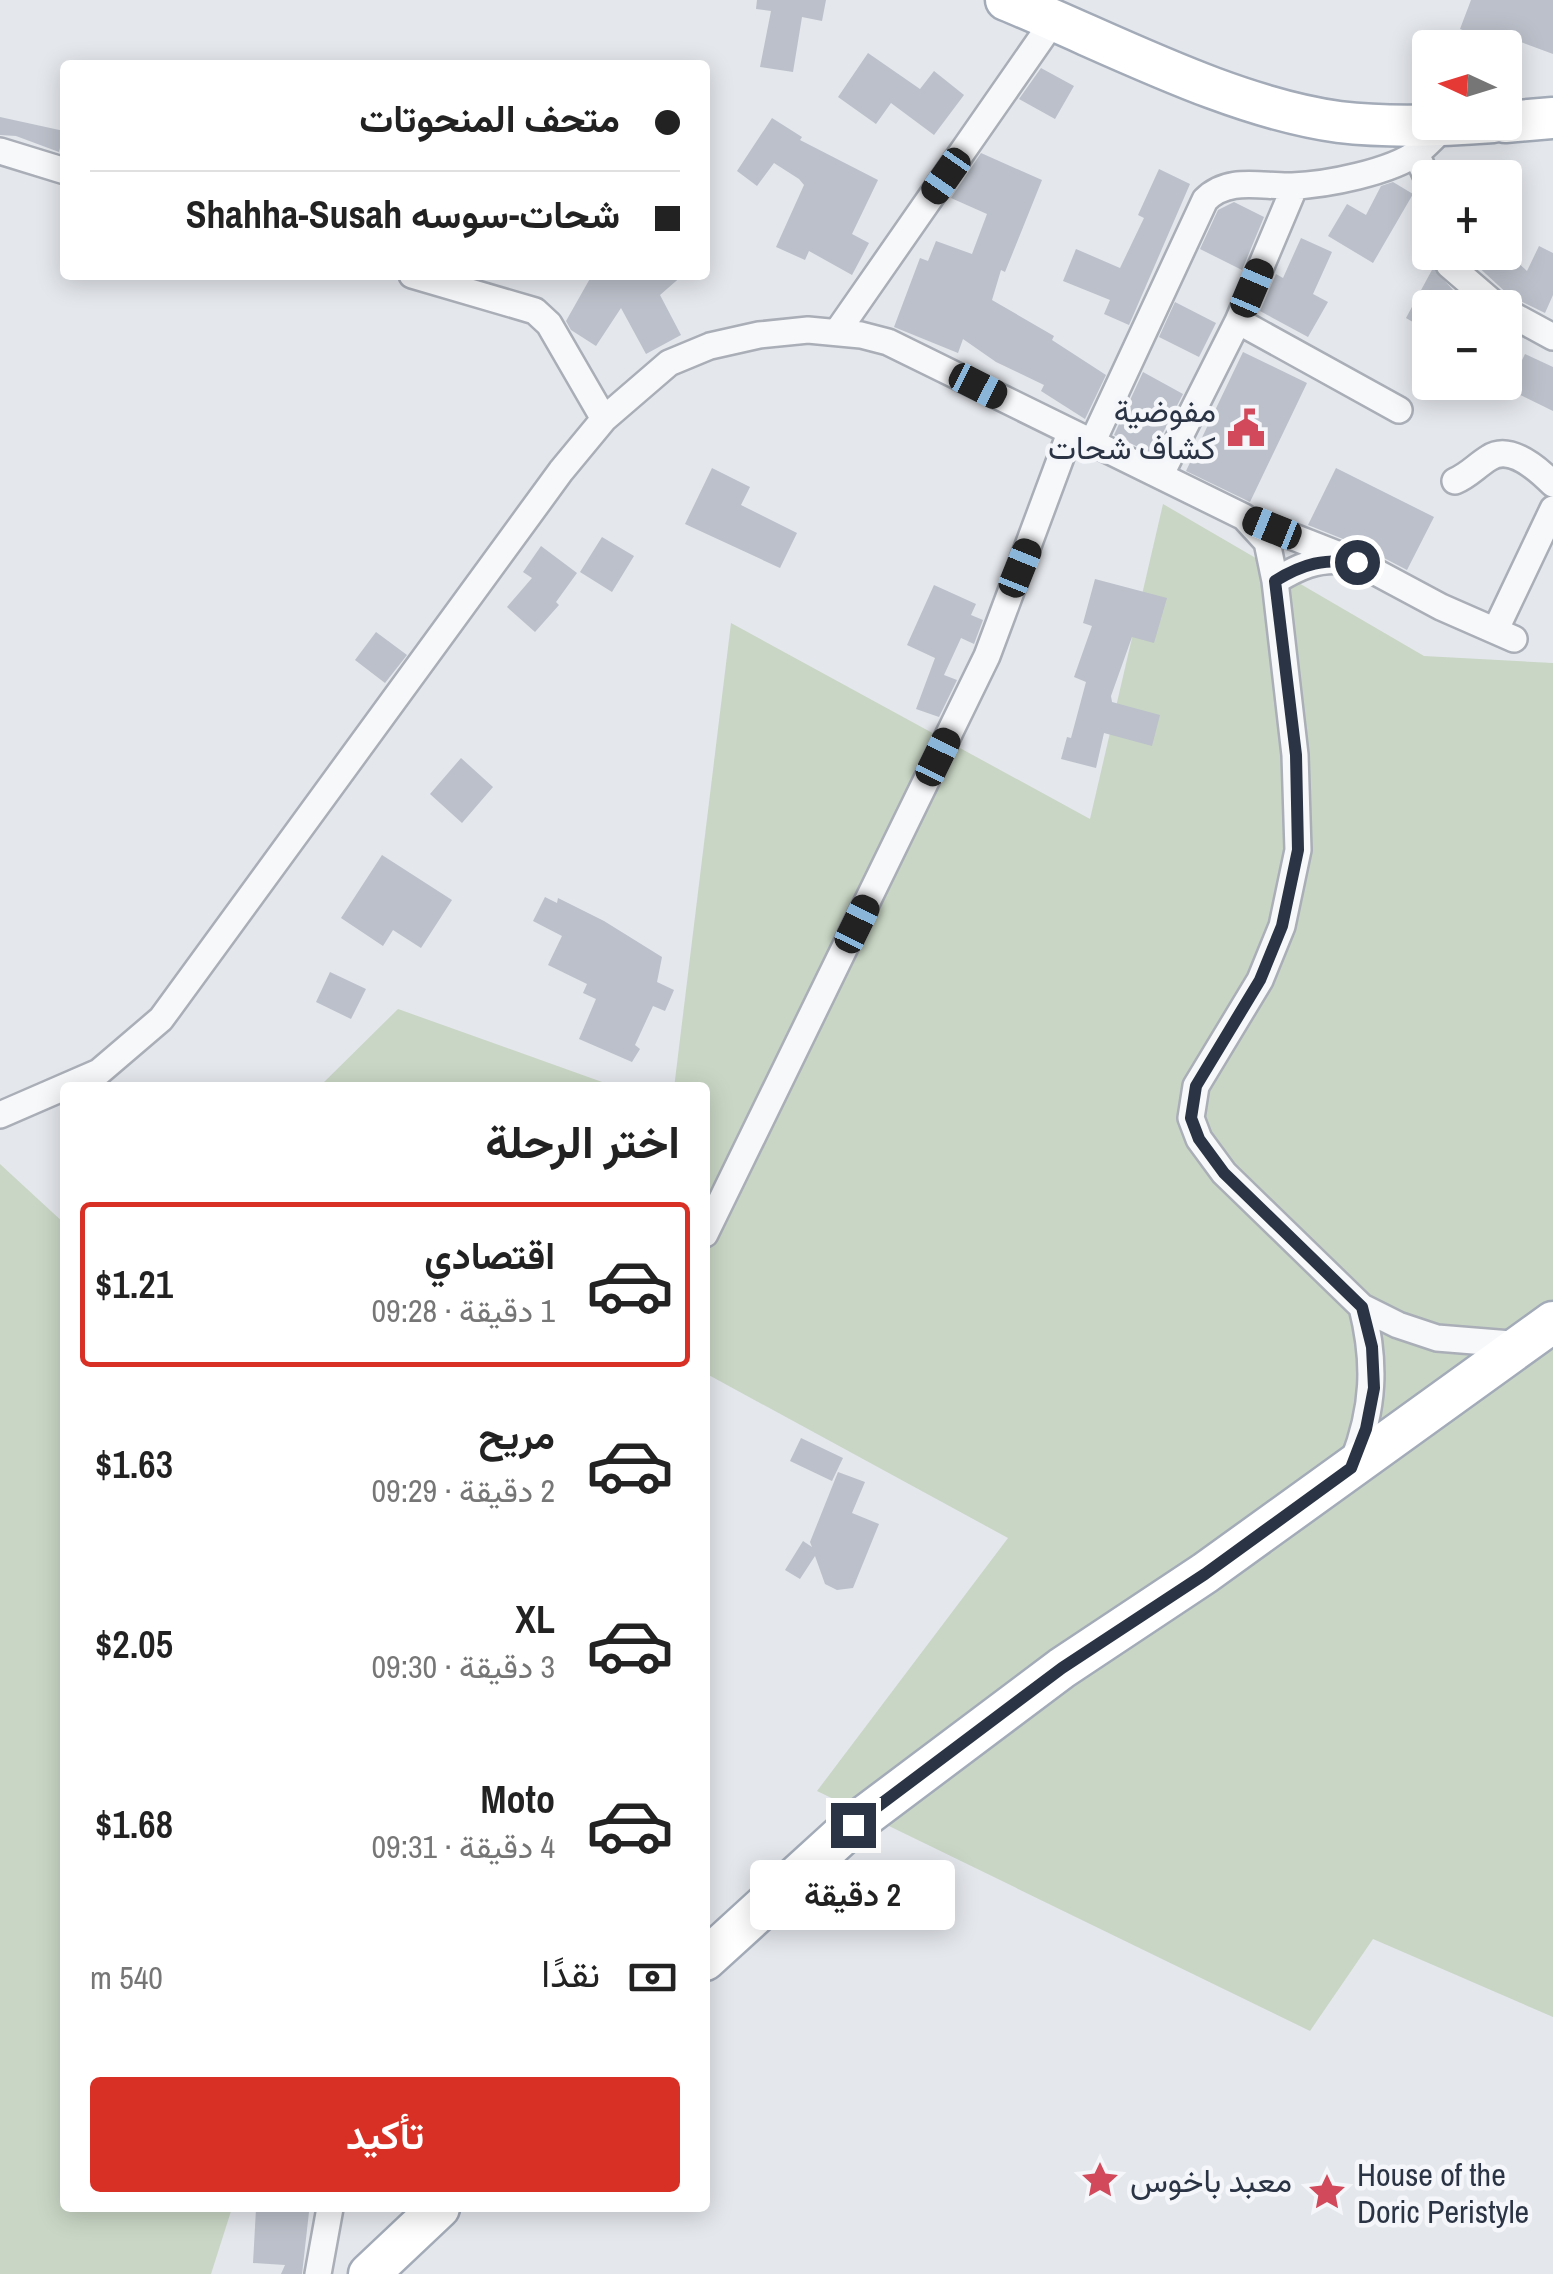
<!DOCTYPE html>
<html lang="ar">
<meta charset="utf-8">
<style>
body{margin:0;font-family:"Archivo Narrow",Vazirmatn,sans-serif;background:#f2f2f2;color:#222;direction:rtl;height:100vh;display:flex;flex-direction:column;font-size:38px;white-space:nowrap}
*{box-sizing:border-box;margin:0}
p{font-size:32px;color:#767676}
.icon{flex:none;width:55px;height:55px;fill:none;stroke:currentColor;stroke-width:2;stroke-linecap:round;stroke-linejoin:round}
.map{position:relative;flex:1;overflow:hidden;direction:ltr}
.sheet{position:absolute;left:60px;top:1082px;width:650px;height:1130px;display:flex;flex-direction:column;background:#fff;border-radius:10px;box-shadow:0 5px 25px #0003;direction:rtl}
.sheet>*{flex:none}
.banner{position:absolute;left:60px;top:60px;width:650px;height:220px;border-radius:10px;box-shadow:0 5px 25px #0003;direction:rtl;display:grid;align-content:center;height:220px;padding:0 30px;background:#fff}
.needle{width:65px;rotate:274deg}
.buttons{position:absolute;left:1412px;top:30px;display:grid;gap:20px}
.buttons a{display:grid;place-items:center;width:110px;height:110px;border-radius:10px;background:#fff;box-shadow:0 5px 25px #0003;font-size:50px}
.end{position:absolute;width:45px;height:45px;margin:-22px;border:12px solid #2b3445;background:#fff;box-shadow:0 0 0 5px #fff}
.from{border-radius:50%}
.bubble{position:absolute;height:70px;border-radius:10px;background:#fff;box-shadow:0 5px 25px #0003;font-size:32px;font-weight:600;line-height:70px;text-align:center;direction:rtl}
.car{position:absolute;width:30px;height:60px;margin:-30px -15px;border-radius:12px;box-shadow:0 0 8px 2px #0007;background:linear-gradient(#222 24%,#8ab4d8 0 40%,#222 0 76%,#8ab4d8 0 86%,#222 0)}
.banner b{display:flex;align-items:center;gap:35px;height:95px;font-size:38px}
.banner b+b{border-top:2px solid #e0e0e0}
.banner i{width:25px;height:25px;background:#222}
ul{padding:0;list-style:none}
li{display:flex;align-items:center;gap:30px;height:165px;margin:0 20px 15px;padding:0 10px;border:5px solid transparent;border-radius:10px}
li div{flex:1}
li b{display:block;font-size:38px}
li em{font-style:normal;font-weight:600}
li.on{border-color:#d93025}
li>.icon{width:90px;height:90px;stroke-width:1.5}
h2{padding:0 30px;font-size:45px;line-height:120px}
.pay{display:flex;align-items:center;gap:25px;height:110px;padding:0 30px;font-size:38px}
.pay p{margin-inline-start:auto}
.button{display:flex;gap:20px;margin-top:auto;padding:20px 30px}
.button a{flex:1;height:115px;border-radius:10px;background:#d93025;color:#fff;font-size:40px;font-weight:600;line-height:115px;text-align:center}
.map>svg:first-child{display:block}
.green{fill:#c9d6c5}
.building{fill:#bbc0ca}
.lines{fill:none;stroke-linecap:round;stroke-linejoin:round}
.street-casing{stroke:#a9aeb7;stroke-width:30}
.primary-casing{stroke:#a3abb8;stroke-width:45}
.street{stroke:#f7f8fa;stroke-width:25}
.primary{stroke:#fff;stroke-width:40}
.route{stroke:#2b3445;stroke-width:12}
.labels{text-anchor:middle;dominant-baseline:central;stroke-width:9;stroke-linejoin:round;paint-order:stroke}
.poi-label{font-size:32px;fill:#2b3445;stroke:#f4f6f9;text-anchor:start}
</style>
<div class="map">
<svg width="1553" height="2274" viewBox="0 0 1553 2274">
<rect width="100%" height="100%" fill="#e4e7ec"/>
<path class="green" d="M 1163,504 L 1424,656 L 1553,663 L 1553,2017 L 1373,1939 L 1310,2031 L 817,1791 L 1008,1538 L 705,1373 L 705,1088 L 674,1088 L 731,623 L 1090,819 Z
M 398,1009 L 616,1087 L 319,1087 Z
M 0,1164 L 65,1224 L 65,2208 L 232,2208 L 211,2274 L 0,2274 Z"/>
<path class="building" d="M 757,0 L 826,0 L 822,21 L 802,17 L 793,72 L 760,67 L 771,11 L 756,9 Z
M 1471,0 L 1553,0 L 1553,54 L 1521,42 L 1518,51 L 1460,29 Z
M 868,53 L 920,89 L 934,71 L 964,95 L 934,135 L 891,103 L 876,124 L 838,97 Z
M 1041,68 L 1074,86 L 1055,119 L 1019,99 Z
M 0,117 L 64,131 L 59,152 L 16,136 L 0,135 Z
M 772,118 L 802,137 L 800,140 L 878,180 L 852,234 L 869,243 L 852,275 L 809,251 L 805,260 L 776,247 L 804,185 L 799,179 L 774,163 L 757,186 L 737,171 Z
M 981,153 L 1042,180 L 1005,272 L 1001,270 L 992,300 L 1054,336 L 1052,340 L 1106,375 L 1085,419 L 1041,391 L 1044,385 L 996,362 L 963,339 L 958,353 L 894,327 L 920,258 L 928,261 L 936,241 L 972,254 L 987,214 L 951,198 Z
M 1159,169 L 1190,184 L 1129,325 L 1104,314 L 1110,300 L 1063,281 L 1076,249 L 1120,268 L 1144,218 L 1138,215 Z
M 1393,182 L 1413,194 L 1373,263 L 1328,236 L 1347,204 L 1366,215 L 1381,186 Z
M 1234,202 L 1264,217 L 1242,270 L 1200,249 L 1218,210 Z
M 1301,238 L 1332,252 L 1313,294 L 1328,302 L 1308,337 L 1260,311 L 1276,274 L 1283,278 Z
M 1539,246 L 1553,253 L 1553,295 L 1545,313 L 1510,296 L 1462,252 L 1506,252 L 1527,271 Z
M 1433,268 L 1453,290 L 1443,308 L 1430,308 L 1430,332 L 1406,318 Z
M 592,275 L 683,275 L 660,295 L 681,335 L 646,354 L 621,308 L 596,346 L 571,330 L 566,321 Z
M 1175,302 L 1216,323 L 1199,357 L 1159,337 Z
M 1243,352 L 1307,383 L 1250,502 L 1186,471 Z
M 1525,354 L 1553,367 L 1553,411 L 1508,389 Z
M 1143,372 L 1183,394 L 1152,454 L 1114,435 Z
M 712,468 L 750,487 L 741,505 L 797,533 L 780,568 L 685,524 Z
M 1336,468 L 1434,517 L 1407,570 L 1363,547 L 1308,525 Z
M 602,537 L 634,556 L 612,592 L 580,572 Z
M 541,546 L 577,573 L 556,602 L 559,605 L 535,632 L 507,607 L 532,578 L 523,572 Z
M 1095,579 L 1167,598 L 1154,643 L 1132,637 L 1111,696 L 1112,702 L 1160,715 L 1152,746 L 1104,733 L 1096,768 L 1061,759 L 1067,737 L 1071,738 L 1086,682 L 1074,677 L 1092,626 L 1083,623 Z
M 934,585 L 976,604 L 971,615 L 983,620 L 974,644 L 961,638 L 944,675 L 957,680 L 939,717 L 916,709 L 935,658 L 907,645 Z
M 376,632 L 407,655 L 385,683 L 355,660 Z
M 461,758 L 493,787 L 462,823 L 430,794 Z
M 382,855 L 452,900 L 421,948 L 393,930 L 383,946 L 341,918 Z
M 545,897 L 557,903 L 558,898 L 604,921 L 662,957 L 657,982 L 674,990 L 665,1011 L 653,1006 L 635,1045 L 640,1049 L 632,1062 L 579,1039 L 596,999 L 583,993 L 587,984 L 548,965 L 562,936 L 533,921 Z
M 330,972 L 366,989 L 351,1019 L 316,1002 Z
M 801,1438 L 843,1458 L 832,1481 L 790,1461 Z
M 838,1472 L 865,1482 L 852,1513 L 879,1524 L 853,1588 L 837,1590 L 825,1584 L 815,1556 L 800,1579 L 785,1570 L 803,1541 L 812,1547 L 810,1542 Z
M 256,2209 L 309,2212 L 302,2274 L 281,2274 L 285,2265 L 253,2263 Z"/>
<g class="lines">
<g class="street-casing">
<path id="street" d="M 0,151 L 65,171
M 1416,154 L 1430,184
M 1444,252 L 1449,265 L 1499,308
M 412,275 L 535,311 L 549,324 L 604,419
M 1505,311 L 1553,337
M 1238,321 L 1399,410
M 837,332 L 1054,20
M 1092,443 L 1205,200 C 1228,176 1262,187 1292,186 C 1326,185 1391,172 1418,152 C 1428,144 1437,134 1446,125
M 1161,474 L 1238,321 L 1295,186
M 1455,481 C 1469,475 1476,466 1489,458 C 1510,444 1538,469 1553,484
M 1253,521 L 1357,562 L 1441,607 L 1514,639
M 1275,581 C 1298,567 1317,558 1345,561
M 1496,629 L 1553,509
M 0,1115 L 99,1072 L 161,1019 L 561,471 L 604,419 L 669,363 L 710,346 L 759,335 L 808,330 L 861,335 L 888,342 L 1244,517 L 1267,542 L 1275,581 L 1295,755 L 1298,850 L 1282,926 L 1260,980 L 1196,1086 L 1191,1118 L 1199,1139 L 1224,1173 L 1362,1307 L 1398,1325 L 1437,1338 L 1523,1345
M 705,1234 L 987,656 L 1070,433
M 1353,1462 C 1374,1408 1376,1363 1362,1307
M 318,2274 L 330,2208"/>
</g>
<g class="primary-casing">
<path id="primary" d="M 1006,0 C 1109,42 1229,107 1339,122 C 1389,128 1442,126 1493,122
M 1505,122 L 1553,118
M 705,1960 L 853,1825 L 1062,1668 L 1205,1573 L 1553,1322
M 369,2274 L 439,2208"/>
</g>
<use href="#street" class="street"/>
<use href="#primary" class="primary"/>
</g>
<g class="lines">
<path class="route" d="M 853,1825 L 1062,1668 L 1205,1574 L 1351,1468 L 1366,1429 L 1374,1388 L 1372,1347 L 1362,1307 L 1224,1173 L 1199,1139 L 1191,1118 L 1196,1086 L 1260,980 L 1282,926 L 1298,850 L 1296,755 L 1275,581 C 1304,563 1324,559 1357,562"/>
</g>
<defs>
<g id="civic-bare" transform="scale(3)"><path d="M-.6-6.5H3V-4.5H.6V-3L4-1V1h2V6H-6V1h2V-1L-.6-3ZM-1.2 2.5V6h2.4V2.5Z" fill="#d1495b" stroke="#f4f6f9" stroke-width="2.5" paint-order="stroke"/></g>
<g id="sight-bare" transform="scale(3)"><path d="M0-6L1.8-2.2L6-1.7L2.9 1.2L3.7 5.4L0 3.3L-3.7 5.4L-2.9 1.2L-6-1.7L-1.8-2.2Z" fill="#d1495b" stroke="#f4f6f9" stroke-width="2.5" paint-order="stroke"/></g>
</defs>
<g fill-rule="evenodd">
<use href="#civic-bare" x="1246" y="428"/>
<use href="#sight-bare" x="1100" y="2180"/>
<use href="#sight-bare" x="1327" y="2192"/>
</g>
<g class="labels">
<g class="poi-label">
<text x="1216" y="410" text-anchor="end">مفوضية<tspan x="1216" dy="37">كشاف شحات</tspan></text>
<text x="1357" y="2174">House of the<tspan x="1357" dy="37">Doric Peristyle</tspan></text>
<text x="1130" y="2180">معبد باخوس</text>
</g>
</g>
</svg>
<div class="buttons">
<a><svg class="needle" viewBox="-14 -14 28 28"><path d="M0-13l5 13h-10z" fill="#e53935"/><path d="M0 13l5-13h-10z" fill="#767676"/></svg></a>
<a>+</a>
<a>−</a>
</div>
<i class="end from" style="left:1357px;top:562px"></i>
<i class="end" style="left:853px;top:1825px"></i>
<div class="bubble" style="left:750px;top:1860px;width:205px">2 دقيقة</div>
<i class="car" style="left:946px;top:176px;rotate:215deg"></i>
<i class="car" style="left:1252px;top:288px;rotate:23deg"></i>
<i class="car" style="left:978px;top:386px;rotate:117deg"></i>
<i class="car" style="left:1272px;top:528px;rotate:292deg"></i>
<i class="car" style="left:1020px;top:568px;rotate:22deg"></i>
<i class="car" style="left:938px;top:757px;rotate:26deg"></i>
<i class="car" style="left:857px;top:924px;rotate:26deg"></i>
<div class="banner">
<b><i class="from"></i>متحف المنحوتات</b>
<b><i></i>شحات-سوسه Shahha-Susah</b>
</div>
<section class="sheet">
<h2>اختر الرحلة</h2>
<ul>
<li class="on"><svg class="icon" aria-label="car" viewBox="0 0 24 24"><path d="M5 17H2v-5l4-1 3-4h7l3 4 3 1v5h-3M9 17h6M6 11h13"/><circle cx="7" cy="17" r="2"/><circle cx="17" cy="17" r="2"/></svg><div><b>اقتصادي</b><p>1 دقيقة · 09:28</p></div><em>$1.21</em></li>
<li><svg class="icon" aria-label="car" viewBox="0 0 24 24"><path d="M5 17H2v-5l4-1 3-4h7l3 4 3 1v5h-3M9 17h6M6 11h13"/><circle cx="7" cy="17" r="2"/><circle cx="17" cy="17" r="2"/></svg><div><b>مريح</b><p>2 دقيقة · 09:29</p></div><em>$1.63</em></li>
<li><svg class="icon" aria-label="car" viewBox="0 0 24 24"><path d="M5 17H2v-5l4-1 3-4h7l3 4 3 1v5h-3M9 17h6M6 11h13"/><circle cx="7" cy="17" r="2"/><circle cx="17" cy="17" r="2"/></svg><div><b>XL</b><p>3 دقيقة · 09:30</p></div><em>$2.05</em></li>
<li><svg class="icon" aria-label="car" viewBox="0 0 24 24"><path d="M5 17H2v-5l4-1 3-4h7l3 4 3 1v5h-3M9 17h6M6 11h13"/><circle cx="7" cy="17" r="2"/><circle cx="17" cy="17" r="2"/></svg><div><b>Moto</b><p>4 دقيقة · 09:31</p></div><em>$1.68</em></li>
</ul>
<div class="pay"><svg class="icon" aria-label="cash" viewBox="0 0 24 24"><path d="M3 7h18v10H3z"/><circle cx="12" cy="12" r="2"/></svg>نقدًا<p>540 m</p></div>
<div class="button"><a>تأكيد</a></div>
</section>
</div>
